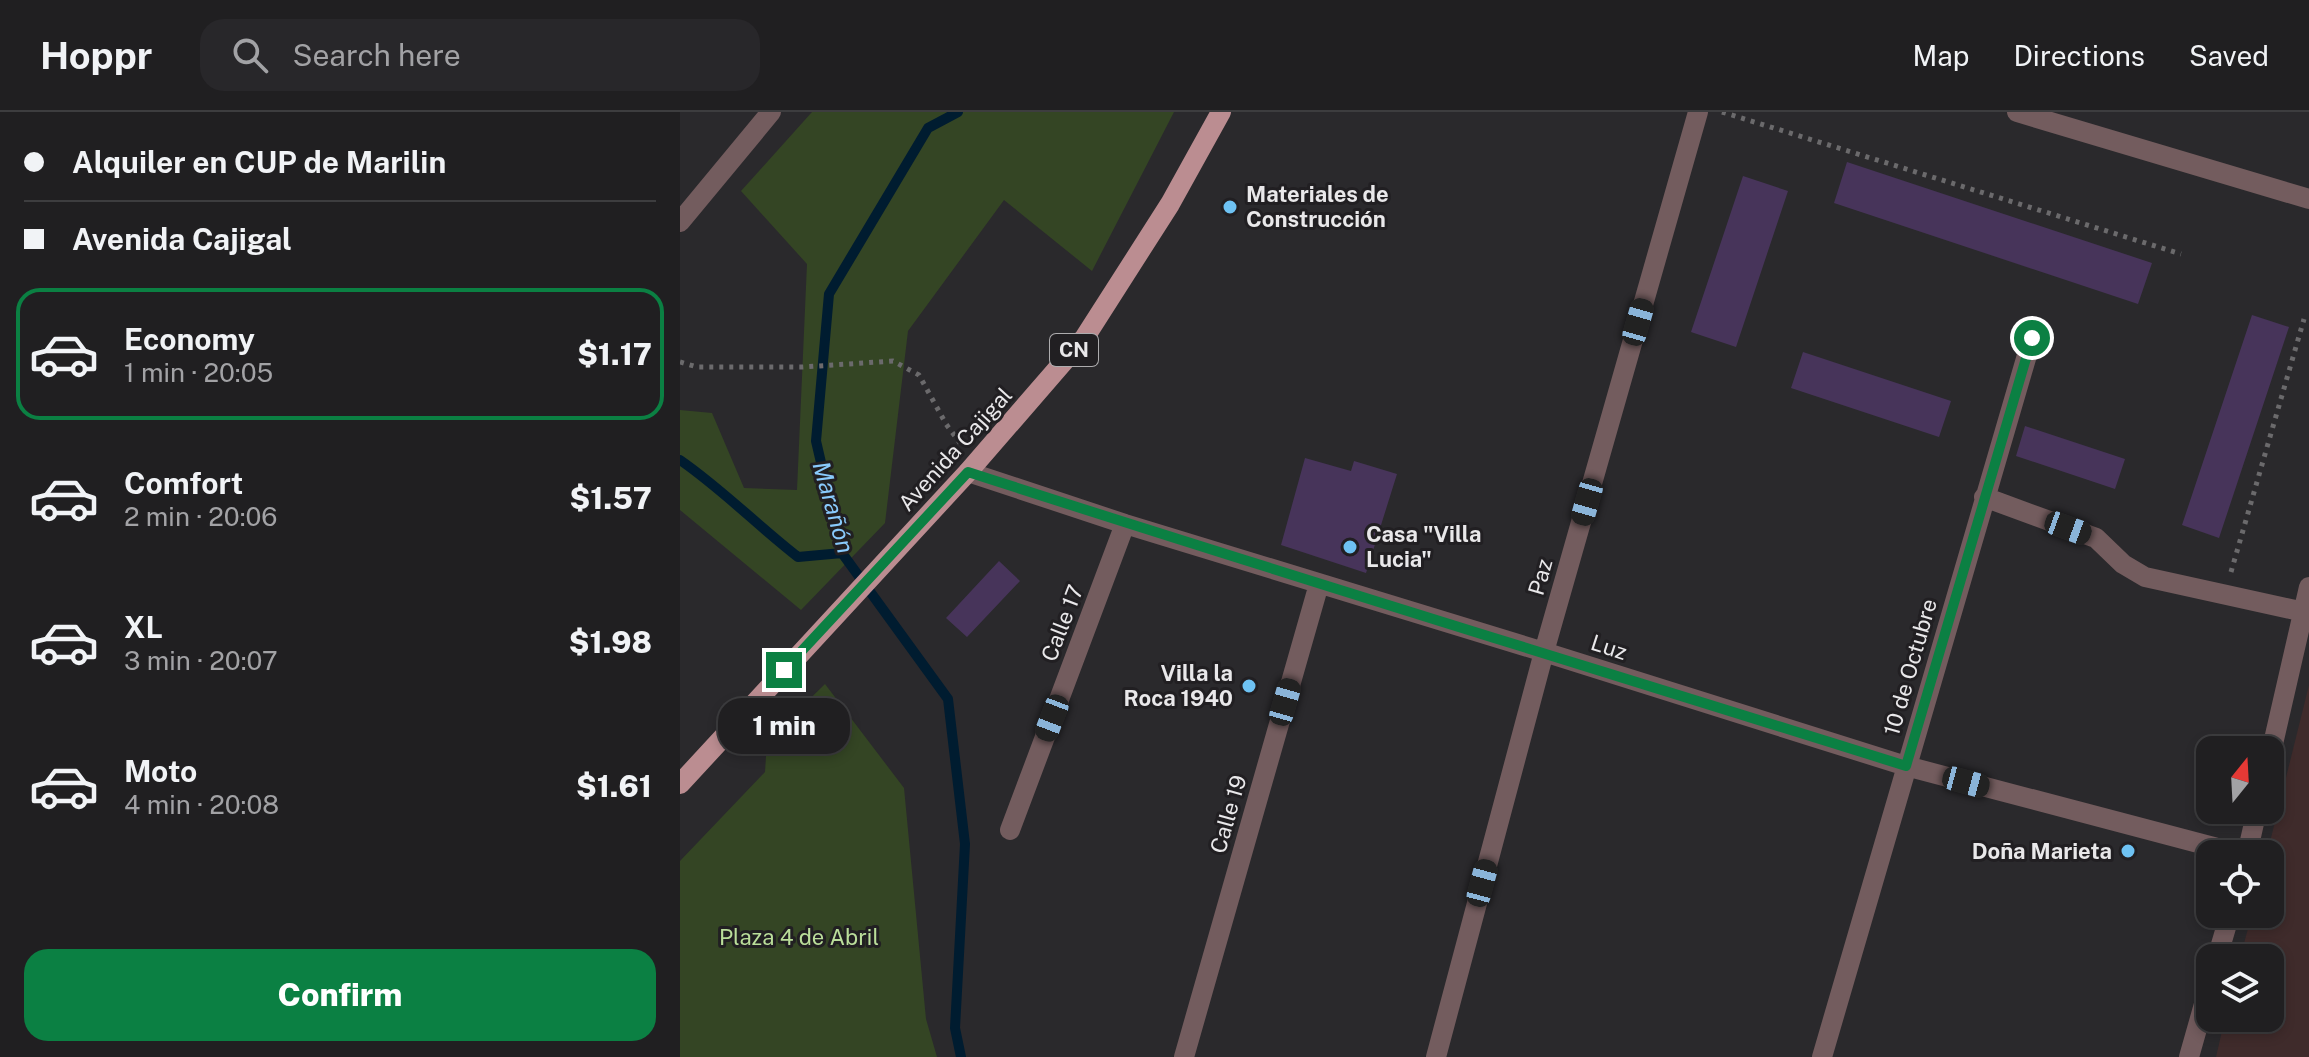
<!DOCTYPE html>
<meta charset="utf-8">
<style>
body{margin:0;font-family:"Public Sans",sans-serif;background:#28272a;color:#f1f3f6;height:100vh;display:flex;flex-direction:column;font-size:30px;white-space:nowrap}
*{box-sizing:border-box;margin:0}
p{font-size:26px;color:#a2a2a5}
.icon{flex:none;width:44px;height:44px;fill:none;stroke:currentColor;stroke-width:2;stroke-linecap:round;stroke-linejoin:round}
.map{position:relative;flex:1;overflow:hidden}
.side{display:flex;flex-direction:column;background:#201f21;width:680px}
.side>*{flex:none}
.top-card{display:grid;align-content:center;height:176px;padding:0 24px;background:#201f21}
.needle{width:52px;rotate:18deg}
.controls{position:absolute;left:1516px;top:624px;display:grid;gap:16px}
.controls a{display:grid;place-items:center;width:88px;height:88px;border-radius:16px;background:#201f21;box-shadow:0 4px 12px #0003,0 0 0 2px #3d3d3f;font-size:40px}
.end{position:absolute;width:36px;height:36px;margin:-18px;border:10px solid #0b8043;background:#fff;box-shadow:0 0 0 4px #fff}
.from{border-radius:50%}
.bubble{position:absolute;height:56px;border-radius:24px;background:#201f21;box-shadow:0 4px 12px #0003,0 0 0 2px #3d3d3f;font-size:26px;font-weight:800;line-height:56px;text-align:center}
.car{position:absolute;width:24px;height:48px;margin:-24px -12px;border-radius:10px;box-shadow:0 0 6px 2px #0007;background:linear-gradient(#222 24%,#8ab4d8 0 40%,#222 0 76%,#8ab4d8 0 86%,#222 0)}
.top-card b{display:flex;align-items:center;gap:28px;height:76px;font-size:30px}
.top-card b+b{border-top:2px solid #3d3d3f}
.top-card i{width:20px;height:20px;background:#f1f3f6}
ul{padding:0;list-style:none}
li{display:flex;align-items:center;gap:24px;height:132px;margin:0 16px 12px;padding:0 8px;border:4px solid transparent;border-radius:24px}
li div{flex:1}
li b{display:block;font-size:30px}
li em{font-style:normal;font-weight:800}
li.on{border-color:#0b8043}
li>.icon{width:72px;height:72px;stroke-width:1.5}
.action{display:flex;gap:16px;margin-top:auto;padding:16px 24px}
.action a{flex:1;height:92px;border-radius:24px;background:#0b8043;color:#fff;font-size:32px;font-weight:800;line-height:92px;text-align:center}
header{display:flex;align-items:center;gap:48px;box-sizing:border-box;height:112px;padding:0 40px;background:#201f21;border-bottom:2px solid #3d3d3f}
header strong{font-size:38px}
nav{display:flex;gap:44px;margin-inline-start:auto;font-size:28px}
.search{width:560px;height:72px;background:#28272a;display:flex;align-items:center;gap:20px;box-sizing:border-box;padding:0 28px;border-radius:24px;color:#a2a2a5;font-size:30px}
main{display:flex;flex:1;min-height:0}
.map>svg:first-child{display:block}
.education{fill:#3f2b2b}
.green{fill:#344524}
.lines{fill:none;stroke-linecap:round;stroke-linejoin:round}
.stream{stroke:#001c30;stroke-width:10}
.building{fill:#47345a}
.path{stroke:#6b6a6c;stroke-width:5;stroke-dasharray:4 6;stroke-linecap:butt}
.minor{stroke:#735c5e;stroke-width:20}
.primary{stroke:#bb8d91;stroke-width:20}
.route{stroke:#0b8043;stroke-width:10}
.poi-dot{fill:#6ec2f3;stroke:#211f22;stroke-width:3}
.labels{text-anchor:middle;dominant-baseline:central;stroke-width:6;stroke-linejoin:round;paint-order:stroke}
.shield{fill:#211f22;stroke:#adacae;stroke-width:2}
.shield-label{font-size:20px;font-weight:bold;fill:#e9e8ea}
.poi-label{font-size:22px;font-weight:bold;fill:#e9e8ea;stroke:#211f22;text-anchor:start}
.street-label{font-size:22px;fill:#e9e8ea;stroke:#211f22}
.park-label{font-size:22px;fill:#bade9a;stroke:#211f22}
.water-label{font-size:24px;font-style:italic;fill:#89cafc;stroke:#211f22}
</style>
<header>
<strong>Hoppr</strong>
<div class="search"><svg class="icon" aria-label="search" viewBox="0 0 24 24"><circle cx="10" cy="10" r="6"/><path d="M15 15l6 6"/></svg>Search here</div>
<nav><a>Map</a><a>Directions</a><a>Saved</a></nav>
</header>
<main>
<section class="side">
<div class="top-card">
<b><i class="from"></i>Alquiler en CUP de Marilin</b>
<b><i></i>Avenida Cajigal</b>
</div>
<ul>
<li class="on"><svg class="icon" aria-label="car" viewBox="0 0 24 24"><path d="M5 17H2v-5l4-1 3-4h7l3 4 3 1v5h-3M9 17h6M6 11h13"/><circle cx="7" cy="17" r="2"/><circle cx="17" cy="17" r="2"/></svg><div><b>Economy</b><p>1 min · 20:05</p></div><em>$1.17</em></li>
<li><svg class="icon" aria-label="car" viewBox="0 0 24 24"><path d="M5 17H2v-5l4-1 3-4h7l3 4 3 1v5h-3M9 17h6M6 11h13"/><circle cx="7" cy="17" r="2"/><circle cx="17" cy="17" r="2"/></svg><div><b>Comfort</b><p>2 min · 20:06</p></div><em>$1.57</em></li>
<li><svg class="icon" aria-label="car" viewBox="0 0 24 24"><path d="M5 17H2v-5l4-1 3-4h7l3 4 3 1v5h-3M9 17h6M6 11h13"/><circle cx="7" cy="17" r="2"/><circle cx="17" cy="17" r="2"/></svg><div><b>XL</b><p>3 min · 20:07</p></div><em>$1.98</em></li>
<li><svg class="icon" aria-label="car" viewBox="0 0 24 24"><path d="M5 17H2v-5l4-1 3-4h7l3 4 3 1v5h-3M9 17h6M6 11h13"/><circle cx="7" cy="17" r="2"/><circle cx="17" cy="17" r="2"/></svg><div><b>Moto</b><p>4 min · 20:08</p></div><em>$1.61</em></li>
</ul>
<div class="action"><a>Confirm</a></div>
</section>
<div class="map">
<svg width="1629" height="945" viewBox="0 0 1629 945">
<rect width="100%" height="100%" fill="#2a292c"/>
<path class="education" d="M 1629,573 L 1629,945 L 1536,945 L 1545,906 L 1590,906 L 1590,846 L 1560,846 L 1572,802 L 1590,802 L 1590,742 L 1587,742 Z"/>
<path class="green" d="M 132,0 L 494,0 L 412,159 L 324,88 L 228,219 L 205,411 L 121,498 L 0,398 L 0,298 L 32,301 L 64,376 L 117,378 L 127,152 L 61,79 Z
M 145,572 L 224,676 L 246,907 L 257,945 L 0,945 L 0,749 L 85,660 L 87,629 Z"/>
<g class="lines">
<path class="stream" d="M 278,0 L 248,16 L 149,182 L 136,329 L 162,441 L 268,587 L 285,732 L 275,916 L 281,945
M 0,348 C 42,377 78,414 118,445 L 162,441"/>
</g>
<path class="building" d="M 1167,50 L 1472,151 L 1458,192 L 1154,91 Z
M 1063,64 L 1108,79 L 1056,235 L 1011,220 Z
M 1572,203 L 1609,215 L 1539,426 L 1502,413 Z
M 1123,240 L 1271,289 L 1259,325 L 1111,276 Z
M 1345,314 L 1445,347 L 1435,377 L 1336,344 Z
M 625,346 L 671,359 L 674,349 L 717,362 L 686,461 L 601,433 Z
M 319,449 L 340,469 L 287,525 L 266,506 Z"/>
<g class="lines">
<path class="path" d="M 1042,0 L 1501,142
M 0,250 L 17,255 L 123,255 L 213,249 L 239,263 L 266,312 L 280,331
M 1551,460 L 1624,207"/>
<path class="minor" d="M 1337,0 L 1629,87
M 0,110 L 91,0
M 288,360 L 445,412 L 864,540 L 1226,654 L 1560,742
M 1304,385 L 1416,426 L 1443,452 L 1465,465 L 1629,501
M 1590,645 L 1629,475
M 330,718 L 445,412
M 1567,742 L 1577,698
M 1537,846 L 1550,802
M 504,945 L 639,472
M 756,945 L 864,540 L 1018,0
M 1142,945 L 1352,226
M 1509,945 L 1530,871"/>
<path class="primary" d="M 0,672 L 288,360 L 405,225 L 490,92 L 541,0"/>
</g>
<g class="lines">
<path class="route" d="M 104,558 L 288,360 C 600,461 913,556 1226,654 L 1352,226"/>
</g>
<g class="poi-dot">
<circle cx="550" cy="95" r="8"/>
<circle cx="670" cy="435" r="8"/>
<circle cx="569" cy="574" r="8"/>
<circle cx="1448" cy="739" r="8"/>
</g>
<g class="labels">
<rect class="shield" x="370" y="222" width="48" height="32" rx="6"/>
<g class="shield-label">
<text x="394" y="238">CN</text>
</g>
<g class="poi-label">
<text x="566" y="82">Materiales de<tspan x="566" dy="25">Construcción</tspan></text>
<text x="686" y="422">Casa "Villa<tspan x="686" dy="25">Lucia"</tspan></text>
<text x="553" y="561" text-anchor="end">Villa la<tspan x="553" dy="25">Roca 1940</tspan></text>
<text x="1432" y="739" text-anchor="end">Doña Marieta</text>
</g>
<g class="street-label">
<text transform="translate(275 337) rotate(-48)">Avenida Cajigal</text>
<text transform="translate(860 465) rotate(-74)">Paz</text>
<text transform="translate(382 511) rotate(-69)">Calle 17</text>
<text transform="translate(929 535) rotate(18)">Luz</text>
<text transform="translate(1230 555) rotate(-74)">10 de Octubre</text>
<text transform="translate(548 702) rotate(-74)">Calle 19</text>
</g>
<g class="park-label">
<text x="119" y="825">Plaza 4 de Abril</text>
</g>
<g class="water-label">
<text transform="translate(154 395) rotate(74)">Marañón</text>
</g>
</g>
</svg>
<div class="controls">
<a><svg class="needle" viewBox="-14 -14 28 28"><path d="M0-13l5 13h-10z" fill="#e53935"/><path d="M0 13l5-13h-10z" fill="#a2a2a5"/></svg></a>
<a><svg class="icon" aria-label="locate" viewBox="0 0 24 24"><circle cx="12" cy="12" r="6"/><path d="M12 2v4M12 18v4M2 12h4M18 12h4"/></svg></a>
<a><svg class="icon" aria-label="layers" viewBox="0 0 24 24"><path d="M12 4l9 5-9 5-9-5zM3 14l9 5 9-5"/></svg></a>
</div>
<i class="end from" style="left:1352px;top:226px"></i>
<i class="end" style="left:104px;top:558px"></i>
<div class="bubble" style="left:38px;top:586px;width:132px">1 min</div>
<i class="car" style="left:958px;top:210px;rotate:16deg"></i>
<i class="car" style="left:907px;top:390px;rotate:196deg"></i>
<i class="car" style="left:1388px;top:416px;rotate:110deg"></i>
<i class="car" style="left:605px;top:590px;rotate:16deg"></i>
<i class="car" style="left:372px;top:606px;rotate:201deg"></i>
<i class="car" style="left:1286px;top:670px;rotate:105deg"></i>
<i class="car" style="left:802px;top:771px;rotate:15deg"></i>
</div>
</main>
